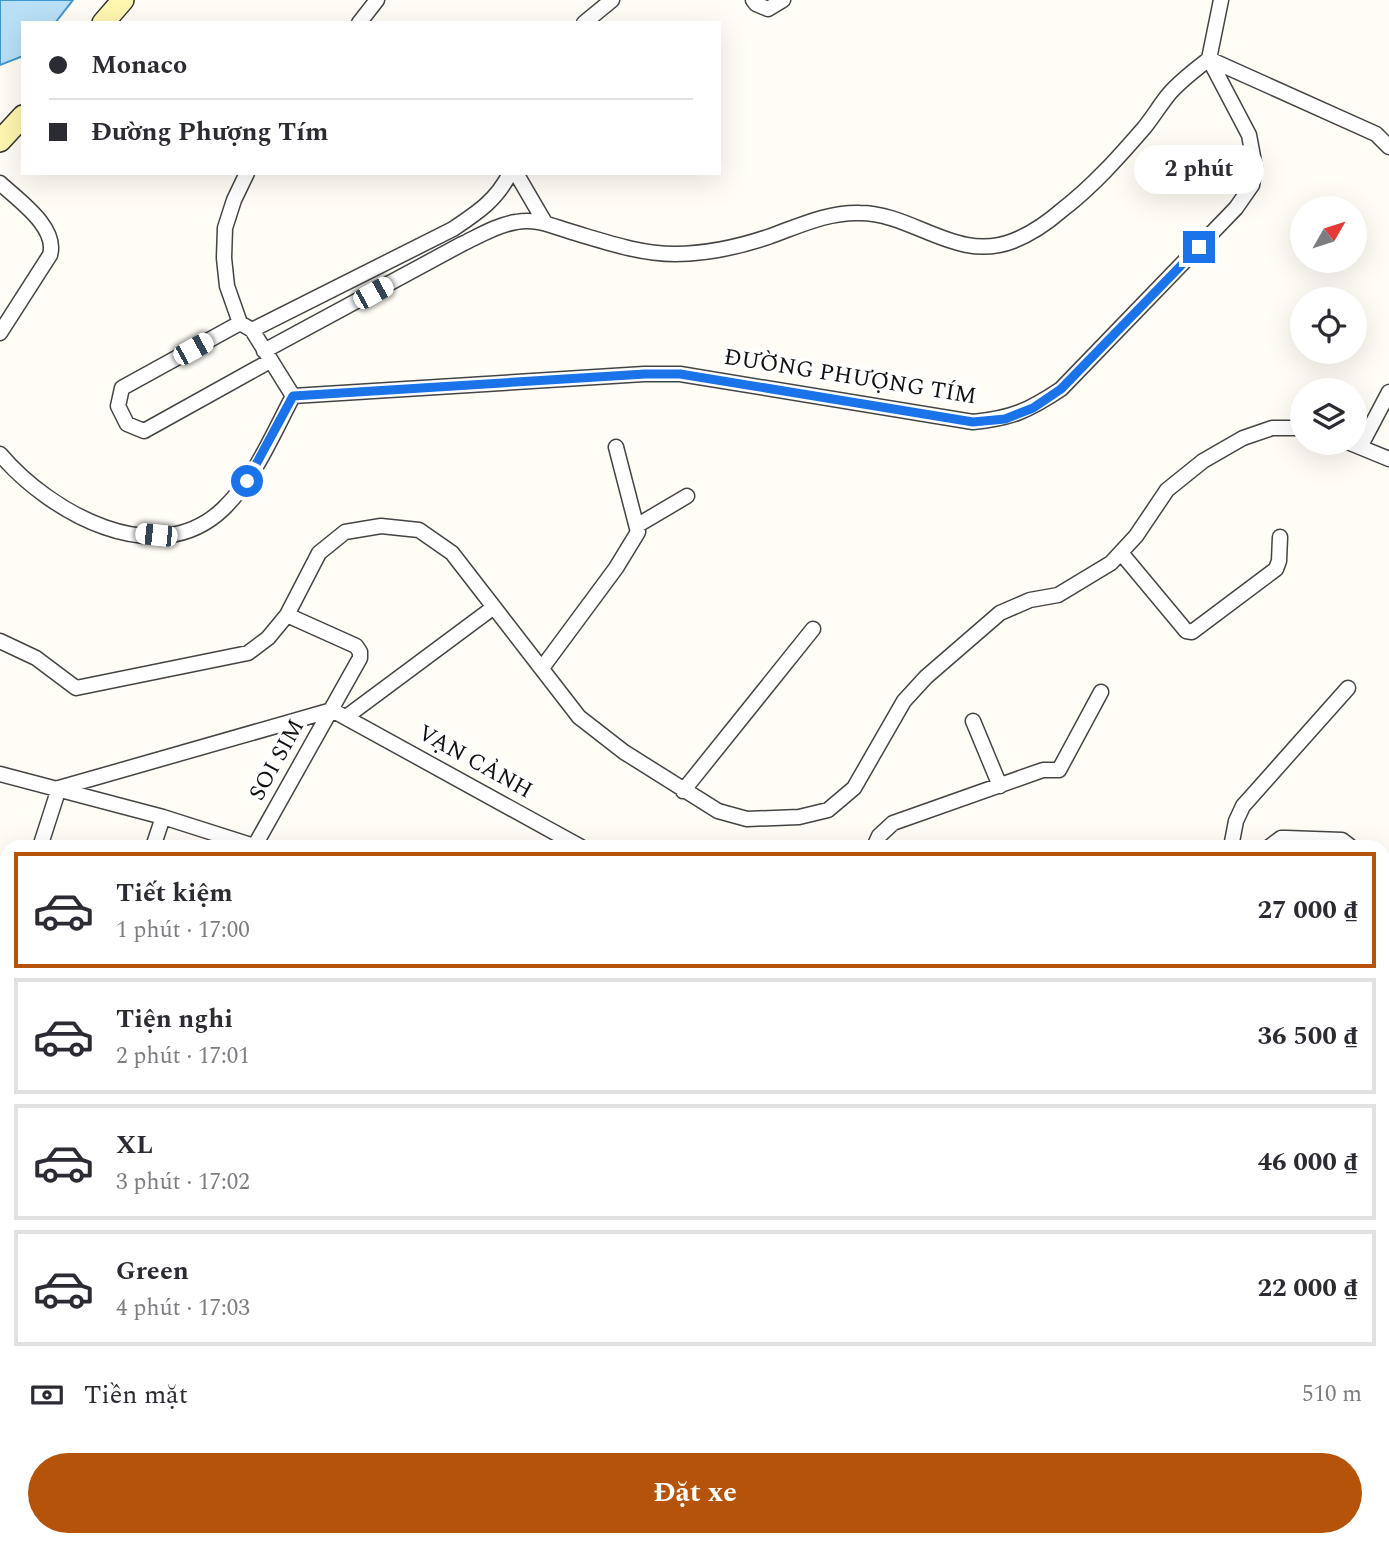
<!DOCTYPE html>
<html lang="vi">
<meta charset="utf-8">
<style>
body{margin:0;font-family:Spectral,serif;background:#f2f2f3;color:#2b2b33;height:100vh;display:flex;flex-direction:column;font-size:26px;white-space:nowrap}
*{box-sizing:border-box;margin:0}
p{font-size:23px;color:#7c7c81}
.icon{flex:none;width:38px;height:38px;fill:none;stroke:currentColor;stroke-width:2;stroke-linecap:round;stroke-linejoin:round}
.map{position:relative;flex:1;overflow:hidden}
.panel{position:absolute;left:0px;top:840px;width:1390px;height:707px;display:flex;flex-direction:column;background:#fff;border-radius:21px 21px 0 0;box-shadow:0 7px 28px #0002}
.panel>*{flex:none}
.top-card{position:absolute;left:21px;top:21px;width:700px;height:154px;border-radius:0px;box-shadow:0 7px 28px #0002;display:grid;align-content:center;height:154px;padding:0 28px;background:#fff}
.needle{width:46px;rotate:51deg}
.controls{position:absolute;left:1290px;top:196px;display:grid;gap:14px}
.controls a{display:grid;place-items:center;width:77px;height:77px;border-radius:50%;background:#fff;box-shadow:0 7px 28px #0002;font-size:35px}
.end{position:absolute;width:32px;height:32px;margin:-16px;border:9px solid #1a73e8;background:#fff;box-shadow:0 0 0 4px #fff}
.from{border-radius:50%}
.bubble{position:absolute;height:49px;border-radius:24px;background:#fff;box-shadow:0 7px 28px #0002;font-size:23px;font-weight:700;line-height:49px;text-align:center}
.car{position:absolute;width:21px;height:42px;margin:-21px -10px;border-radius:9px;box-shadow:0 0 5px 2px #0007;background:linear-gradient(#fff 24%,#345 0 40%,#fff 0 76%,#345 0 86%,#fff 0)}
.top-card b{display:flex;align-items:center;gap:24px;height:66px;font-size:26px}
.top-card b+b{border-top:2px solid #e1e1e2}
.top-card i{width:18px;height:18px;background:#2b2b33}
ul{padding:12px 0 0;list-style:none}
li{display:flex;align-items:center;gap:21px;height:116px;margin:0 14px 10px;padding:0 14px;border:4px solid #e1e1e2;border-radius:0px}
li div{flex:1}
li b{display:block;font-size:26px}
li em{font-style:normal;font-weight:700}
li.on{border-color:#b45309}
li>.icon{width:63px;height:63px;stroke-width:1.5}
.pay{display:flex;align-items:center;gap:18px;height:77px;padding:0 28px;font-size:26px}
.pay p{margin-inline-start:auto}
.cta{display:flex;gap:14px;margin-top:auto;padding:14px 28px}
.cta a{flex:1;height:80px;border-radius:42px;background:#b45309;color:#fff;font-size:28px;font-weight:700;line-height:80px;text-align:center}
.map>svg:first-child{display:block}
.water{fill:#b9e0f7;stroke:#3f96cf;stroke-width:2}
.building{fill:#5a524d}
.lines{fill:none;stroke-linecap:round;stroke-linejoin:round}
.minor-casing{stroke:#444;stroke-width:17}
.tertiary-casing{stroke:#444;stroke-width:20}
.secondary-casing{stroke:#333;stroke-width:24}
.minor{stroke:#fff;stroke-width:14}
.tertiary{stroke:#fff;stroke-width:18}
.secondary{stroke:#fff6b0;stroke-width:21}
.route{stroke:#1a73e8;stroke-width:9}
.labels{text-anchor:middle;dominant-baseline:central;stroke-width:7;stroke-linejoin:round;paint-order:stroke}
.street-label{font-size:23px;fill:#111;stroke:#fff}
</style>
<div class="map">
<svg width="1389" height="1547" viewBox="0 0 1389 1547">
<rect width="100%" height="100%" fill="#fffdf5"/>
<path class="water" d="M 0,0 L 73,0 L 55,23 L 23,23 L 23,56 L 0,65 Z"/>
<path class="building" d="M 7,1452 L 7,1489 L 0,1479 L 0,1457 Z
M 41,1540 L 60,1540 L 50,1547 L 46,1547 Z
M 71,1540 L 97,1540 L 87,1547 L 76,1547 Z
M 135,1540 L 163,1540 L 168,1547 L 140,1547 Z"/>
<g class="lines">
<g class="minor-casing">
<path id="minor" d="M 753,0 L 756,4 L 768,9 L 783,0
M 359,23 L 377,0
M 584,23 L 612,0
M 247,173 L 234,200 L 225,228 L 224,258 L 227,286 L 240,323 L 252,330 L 293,396
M 516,173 L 544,221
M 0,183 C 18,200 58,227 50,255 L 0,333
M 240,323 L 122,388 L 118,406 L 127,424 L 144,431 L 270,361
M 252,330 L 453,229 C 477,213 497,200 510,173
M 264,351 L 462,244 C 479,236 497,225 516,222 C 537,218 552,226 572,232 C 606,242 640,254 675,254 C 707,254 738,247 768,237 C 799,226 827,212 860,213 C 913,213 957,263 1013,241 C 1031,234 1047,223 1062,210 C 1093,186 1118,158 1144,128 C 1153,117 1160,105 1169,94 C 1181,80 1195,70 1209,59 L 1376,134 L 1389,147
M 293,396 L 644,374 L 680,374 L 973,422 C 1012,418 1028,411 1061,389 L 1236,208 L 1252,185 L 1255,167 L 1249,135 L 1209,59 L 1221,0
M 1350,443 L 1389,459
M 1360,447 L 1389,392
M 0,454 C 49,512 156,573 223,509 C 255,478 273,434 293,396
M 638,525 L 687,496
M 1122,554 L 1182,626 L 1186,631 L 1192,632 L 1276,569 L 1279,561 L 1280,537
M 0,641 L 36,658 L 76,688 L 248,653 L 268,638 L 287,615 L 319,553 L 345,532 L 381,526 L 419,530 L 452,553 L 579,717 L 624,752 L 718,811 L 747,819 L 799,817 L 828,810 L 854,788 L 904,701 L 926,677 L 1000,613 L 1030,600 L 1058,595 L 1111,563 L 1136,536 L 1167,490 L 1203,461 L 1243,438 L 1272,428 L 1302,428
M 542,668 L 616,568 L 638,532 L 616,447
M 332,710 L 581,847
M 346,717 L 494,607
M 973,721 L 1000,786
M 0,774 L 163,817 L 257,847
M 683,791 L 813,629
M 40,847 L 59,788 L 332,710
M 153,847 L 163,817
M 254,847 L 360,658 L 360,652 L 356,646 L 287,615
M 874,847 L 879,836 L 893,823 L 1043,770 L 1059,770 L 1101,692
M 1231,847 L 1236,821 L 1243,806 L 1348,688
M 1269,847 L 1281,838 L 1286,838 L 1342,840 L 1351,847
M 0,905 L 7,907
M 0,978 L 7,954
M 0,1006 L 7,1002
M 0,1034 L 7,1050
M 0,1335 L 7,1330
M 358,1540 L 358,1547
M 758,1540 L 759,1547
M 842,1540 L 843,1547
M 954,1540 L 955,1547
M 399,1547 L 404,1540
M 546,1547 L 546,1540
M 993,1547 L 1000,1540"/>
</g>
<g class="tertiary-casing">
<path id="tertiary" d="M 0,1118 L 7,1115
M 651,1540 L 653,1547"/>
</g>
<g class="secondary-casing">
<path id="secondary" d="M 103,23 L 123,0
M 0,141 L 23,116"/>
</g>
<use href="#minor" class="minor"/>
<use href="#tertiary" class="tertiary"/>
<use href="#secondary" class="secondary"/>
</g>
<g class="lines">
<path class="route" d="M 247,481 L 293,396 L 645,374 L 680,374 L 973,422 L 1005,419 L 1033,408 L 1061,389 L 1199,247"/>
</g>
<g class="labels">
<g class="street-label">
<text transform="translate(850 377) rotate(9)">ĐƯỜNG PHƯỢNG TÍM</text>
<text transform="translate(277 760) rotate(-61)">SOI SIM</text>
<text transform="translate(475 762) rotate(29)">VẠN CẢNH</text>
</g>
</g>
</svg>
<div class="controls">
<a><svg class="needle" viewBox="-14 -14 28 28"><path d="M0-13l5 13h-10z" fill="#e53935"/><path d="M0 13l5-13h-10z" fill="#7c7c81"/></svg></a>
<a><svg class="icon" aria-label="locate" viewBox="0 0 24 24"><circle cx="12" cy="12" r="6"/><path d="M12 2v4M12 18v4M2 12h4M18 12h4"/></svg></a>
<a><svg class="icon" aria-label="layers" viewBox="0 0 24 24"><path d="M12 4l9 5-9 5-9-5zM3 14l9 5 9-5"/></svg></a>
</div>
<i class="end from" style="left:247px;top:481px"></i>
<i class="end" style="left:1199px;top:247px"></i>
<div class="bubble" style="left:1134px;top:145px;width:130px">2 phút</div>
<i class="car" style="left:373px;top:293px;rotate:61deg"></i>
<i class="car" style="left:193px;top:349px;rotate:61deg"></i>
<i class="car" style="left:156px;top:535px;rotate:276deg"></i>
<div class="top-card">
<b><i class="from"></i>Monaco</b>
<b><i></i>Đường Phượng Tím</b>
</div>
<section class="panel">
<ul>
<li class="on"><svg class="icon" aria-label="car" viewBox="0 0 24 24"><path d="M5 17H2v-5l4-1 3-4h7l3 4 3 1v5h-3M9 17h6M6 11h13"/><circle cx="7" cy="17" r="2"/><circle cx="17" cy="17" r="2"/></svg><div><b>Tiết kiệm</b><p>1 phút · 17:00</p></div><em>27 000 ₫</em></li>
<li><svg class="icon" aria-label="car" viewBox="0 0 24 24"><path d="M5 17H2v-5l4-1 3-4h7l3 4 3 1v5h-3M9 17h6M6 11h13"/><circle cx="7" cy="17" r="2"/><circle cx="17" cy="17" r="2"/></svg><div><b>Tiện nghi</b><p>2 phút · 17:01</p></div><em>36 500 ₫</em></li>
<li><svg class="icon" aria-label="car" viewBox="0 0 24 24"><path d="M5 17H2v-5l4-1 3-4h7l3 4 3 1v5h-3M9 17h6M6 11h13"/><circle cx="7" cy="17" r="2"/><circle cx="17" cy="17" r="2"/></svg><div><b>XL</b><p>3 phút · 17:02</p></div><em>46 000 ₫</em></li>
<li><svg class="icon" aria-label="car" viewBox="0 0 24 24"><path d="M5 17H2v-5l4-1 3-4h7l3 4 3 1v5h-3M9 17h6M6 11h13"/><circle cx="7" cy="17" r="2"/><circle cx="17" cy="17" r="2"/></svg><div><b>Green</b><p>4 phút · 17:03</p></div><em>22 000 ₫</em></li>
</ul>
<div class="pay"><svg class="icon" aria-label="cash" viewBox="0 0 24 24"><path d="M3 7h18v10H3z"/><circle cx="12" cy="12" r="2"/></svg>Tiền mặt<p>510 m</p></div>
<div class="cta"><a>Đặt xe</a></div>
</section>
</div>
